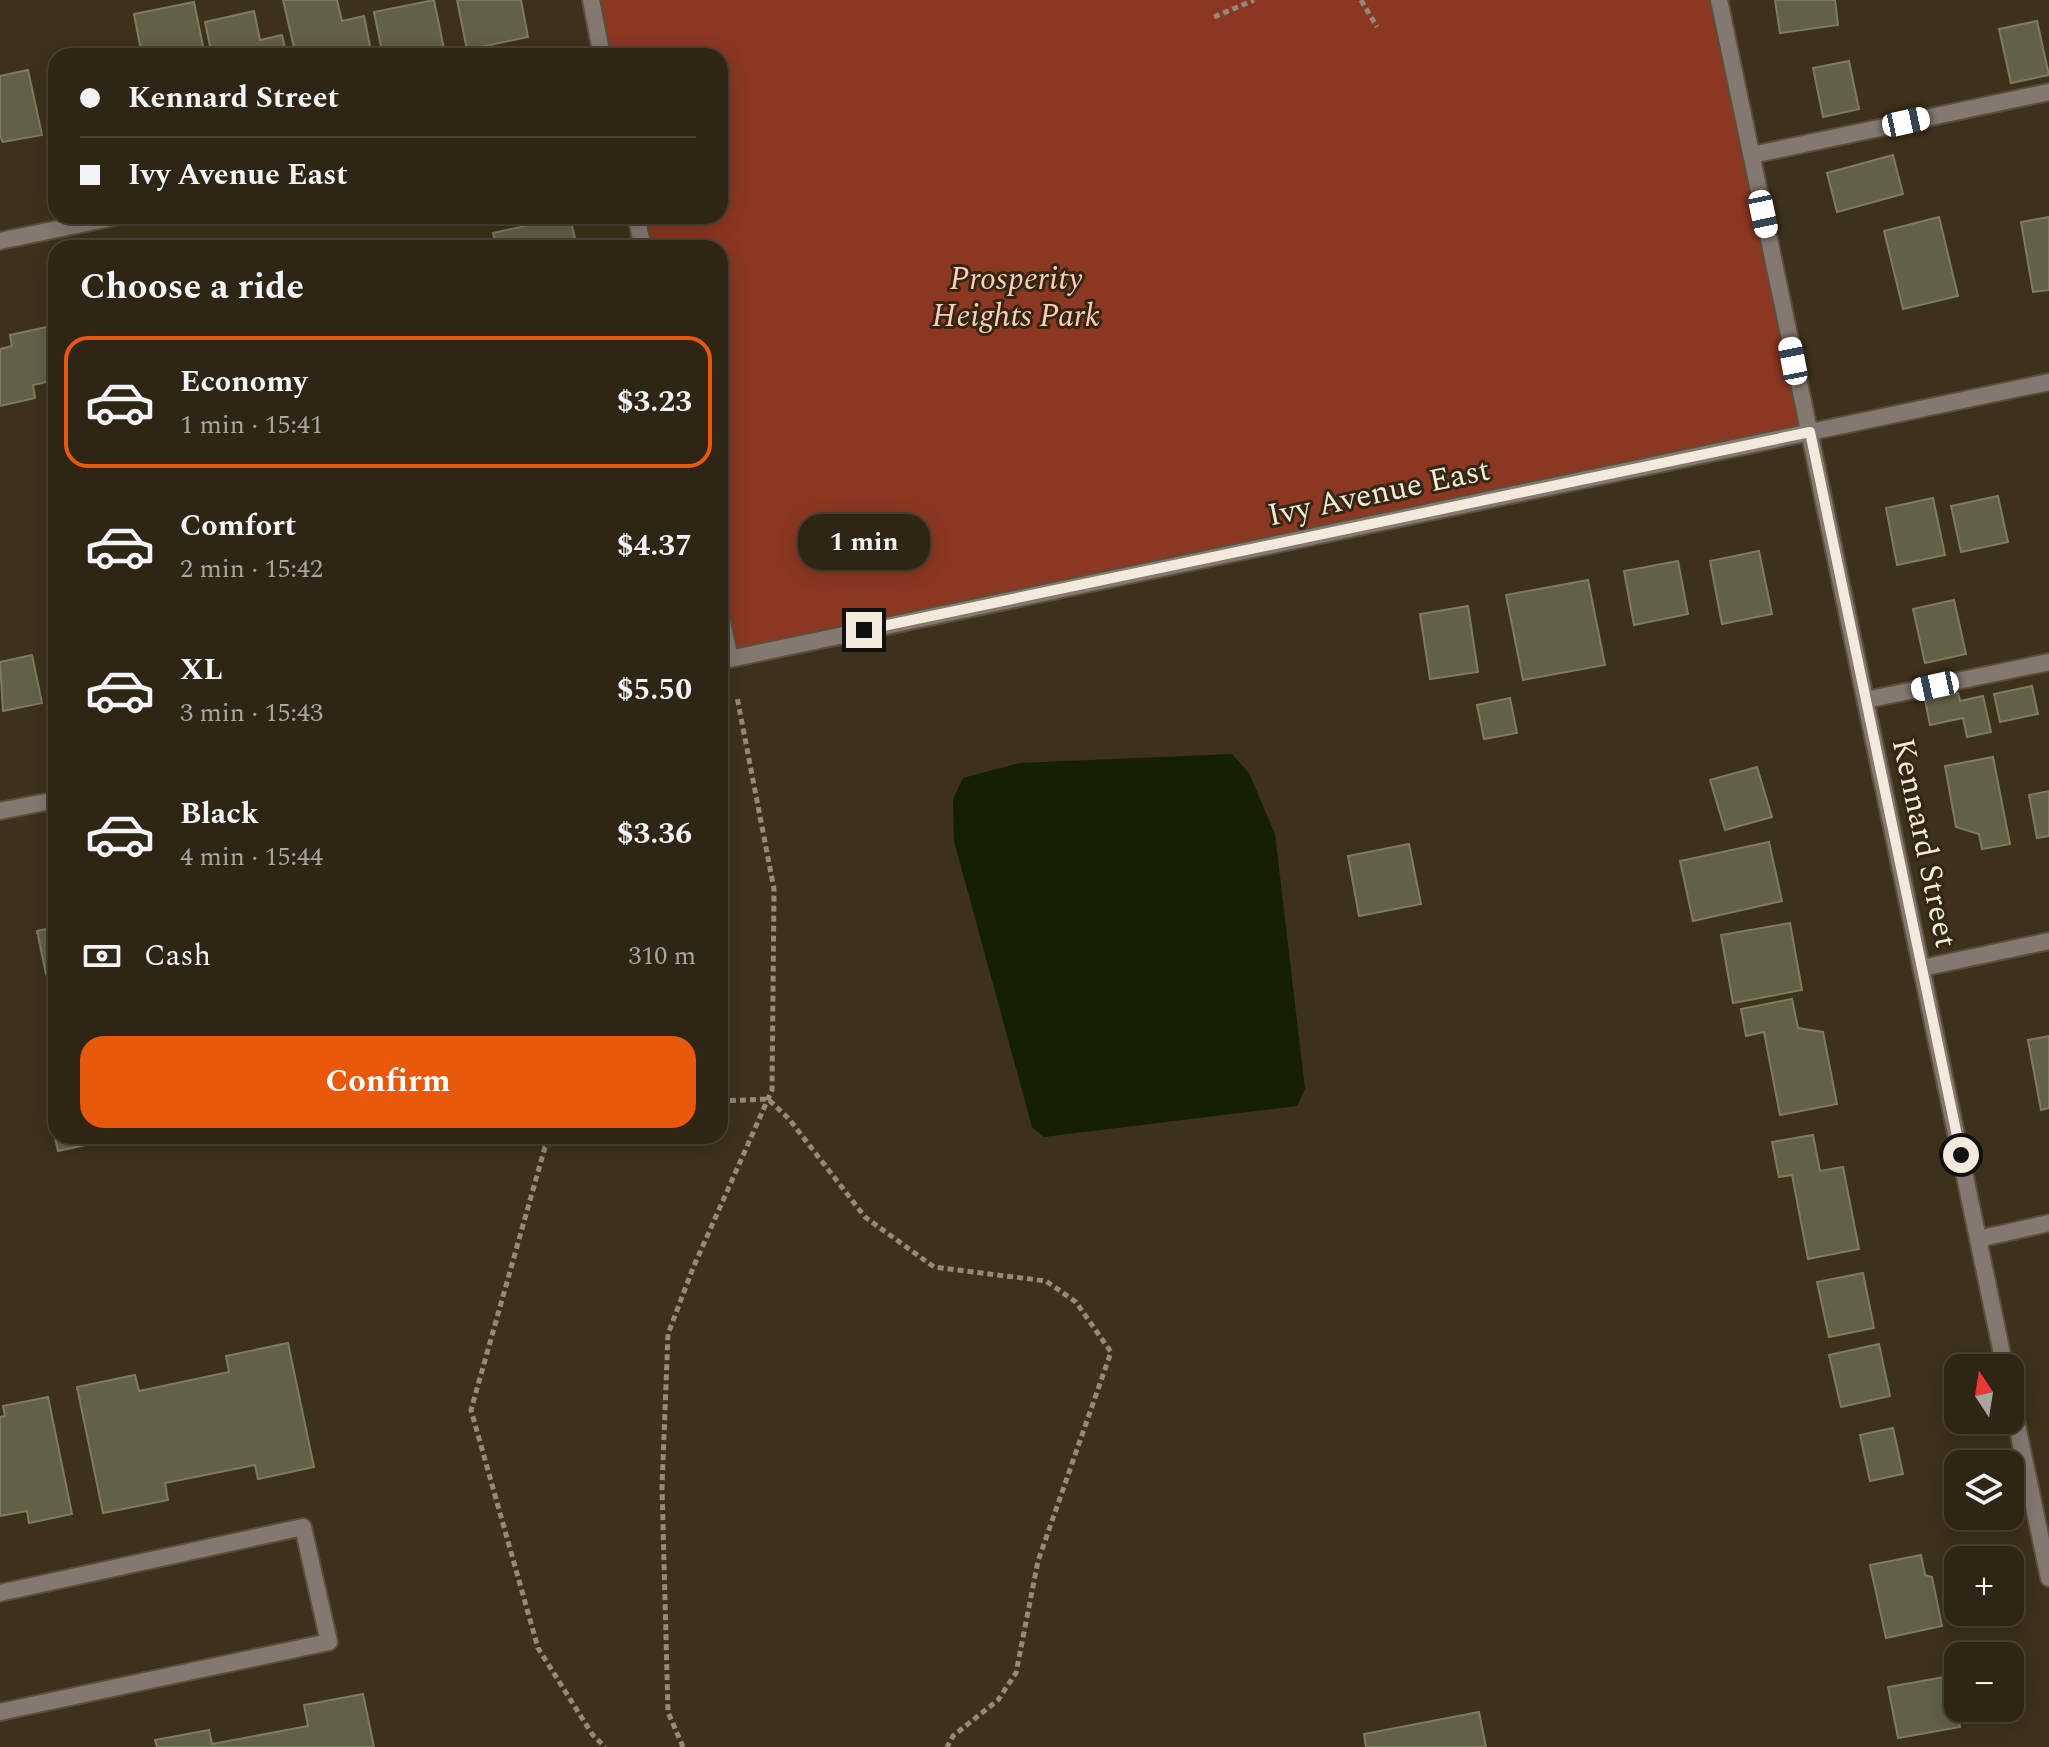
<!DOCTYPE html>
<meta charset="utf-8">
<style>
body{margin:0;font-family:Spectral,serif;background:#362d1d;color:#f1f3f6;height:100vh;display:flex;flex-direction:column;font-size:30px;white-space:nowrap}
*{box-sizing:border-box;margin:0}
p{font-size:26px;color:#a7a5a0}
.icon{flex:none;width:44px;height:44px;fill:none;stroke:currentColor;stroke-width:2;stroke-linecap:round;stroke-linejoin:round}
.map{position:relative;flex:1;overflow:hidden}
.side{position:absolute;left:48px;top:240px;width:680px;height:904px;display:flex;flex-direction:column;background:#2e2514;border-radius:24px;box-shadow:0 4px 20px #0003,0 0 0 2px #494234}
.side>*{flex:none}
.banner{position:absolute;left:48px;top:48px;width:680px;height:176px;border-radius:24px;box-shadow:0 4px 20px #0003,0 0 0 2px #494234;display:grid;align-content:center;height:176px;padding:0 32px;background:#2e2514}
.needle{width:52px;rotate:348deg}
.fabs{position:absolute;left:1944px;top:1354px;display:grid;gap:16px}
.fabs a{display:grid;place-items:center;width:80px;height:80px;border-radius:16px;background:#2e2514;box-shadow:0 4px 20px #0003,0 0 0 2px #494234;font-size:40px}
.end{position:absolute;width:36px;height:36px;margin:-18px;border:10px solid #f2eadc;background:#111;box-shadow:0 0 0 4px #111}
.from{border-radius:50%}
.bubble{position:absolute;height:56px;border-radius:24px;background:#2e2514;box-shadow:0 4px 20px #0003,0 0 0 2px #494234;font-size:26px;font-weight:700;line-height:56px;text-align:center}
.car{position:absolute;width:24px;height:48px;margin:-24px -12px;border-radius:10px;box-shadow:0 0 6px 2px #0007;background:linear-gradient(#fff 24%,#345 0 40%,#fff 0 76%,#345 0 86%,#fff 0)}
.banner b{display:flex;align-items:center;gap:28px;height:76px;font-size:30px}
.banner b+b{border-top:2px solid #494234}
.banner i{width:20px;height:20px;background:#f1f3f6}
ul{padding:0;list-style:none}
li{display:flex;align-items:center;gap:24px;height:132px;margin:0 16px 12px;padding:0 16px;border:4px solid transparent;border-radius:24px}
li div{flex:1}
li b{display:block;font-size:30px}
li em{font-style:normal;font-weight:700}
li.on{border-color:#ea580c}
li>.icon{width:72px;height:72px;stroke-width:1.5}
h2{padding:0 32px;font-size:36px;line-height:96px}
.pay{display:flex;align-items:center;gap:20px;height:88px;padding:0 32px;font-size:30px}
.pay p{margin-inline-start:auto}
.cta{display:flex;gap:16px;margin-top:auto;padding:16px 32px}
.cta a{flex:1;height:92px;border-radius:24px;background:#ea580c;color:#fff;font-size:32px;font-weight:700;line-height:92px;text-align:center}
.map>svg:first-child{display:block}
.green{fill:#8b3722}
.water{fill:#151f04}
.building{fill:#626046;stroke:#7d7b60;stroke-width:2}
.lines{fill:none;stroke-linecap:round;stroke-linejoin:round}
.service-casing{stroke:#5b4f3a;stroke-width:20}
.minor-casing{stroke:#5b4f3a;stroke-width:20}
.path{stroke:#948a78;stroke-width:5;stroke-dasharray:6 4;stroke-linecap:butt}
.service{stroke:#847971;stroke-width:16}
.minor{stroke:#847971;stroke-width:16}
.route{stroke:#f2eadc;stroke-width:10}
.labels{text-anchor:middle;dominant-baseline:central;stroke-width:6;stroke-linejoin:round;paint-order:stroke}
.park-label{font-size:32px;font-style:italic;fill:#ffccbe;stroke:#332711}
.street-label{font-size:32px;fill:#f2eadc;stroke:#332711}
</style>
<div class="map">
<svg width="2049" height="1747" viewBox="0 0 2049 1747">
<rect width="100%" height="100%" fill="#3e311b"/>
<path class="green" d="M 591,0 L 1719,0 L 1810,432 L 730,659 L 720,613 L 720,248 L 643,248 L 636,216 L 720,216 L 720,56 L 602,56 Z"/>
<path class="water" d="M 1232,754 L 1249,773 L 1275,834 L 1305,1089 L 1297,1106 L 1044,1137 L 1032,1127 L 954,841 L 953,799 L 963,778 L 1019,763 Z"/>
<path class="building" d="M 283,0 L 337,0 L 342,21 L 364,16 L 372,56 L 296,56 Z
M 434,0 L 445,54 L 383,56 L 374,12 Z
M 457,0 L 521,0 L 528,37 L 467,50 Z
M 1775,0 L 1835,0 L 1838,25 L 1780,33 Z
M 194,2 L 205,56 L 142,56 L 134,14 Z
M 254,11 L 260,40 L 282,35 L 287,56 L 212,56 L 205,22 Z
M 2037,21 L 2049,75 L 2011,83 L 1999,29 Z
M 1849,61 L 1859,109 L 1823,117 L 1813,68 Z
M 28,70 L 42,135 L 3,142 L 0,137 L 0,76 Z
M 1893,155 L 1903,194 L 1837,212 L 1827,173 Z
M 570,216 L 577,248 L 496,248 L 493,233 Z
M 1939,217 L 1958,296 L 1903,309 L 1884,231 Z
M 2049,217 L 2049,290 L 2033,292 L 2021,222 Z
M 56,325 L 56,380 L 33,385 L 35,398 L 0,406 L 0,349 L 12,346 L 10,335 Z
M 1998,496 L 2008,542 L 1961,552 L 1951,506 Z
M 1933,498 L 1945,555 L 1897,565 L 1886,508 Z
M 1759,551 L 1772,614 L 1722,624 L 1710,561 Z
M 1678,561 L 1688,614 L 1634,625 L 1624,571 Z
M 1588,580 L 1605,665 L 1523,680 L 1506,595 Z
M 1954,600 L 1966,654 L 1925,663 L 1913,609 Z
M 1468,606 L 1478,672 L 1430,679 L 1420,614 Z
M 56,629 L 56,671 L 47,631 Z
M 32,655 L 42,703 L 3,711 L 0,662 Z
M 2032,686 L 2038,714 L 2000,722 L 1994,694 Z
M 1958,693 L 1960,701 L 1983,696 L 1991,732 L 1967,737 L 1963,718 L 1930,725 L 1925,700 Z
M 1510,698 L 1517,733 L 1484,739 L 1477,705 Z
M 1993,757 L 2010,844 L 1982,849 L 1979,834 L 1956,827 L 1945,766 Z
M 1757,767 L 1772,817 L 1725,830 L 1710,780 Z
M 2049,791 L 2049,836 L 2037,838 L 2029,795 Z
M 1769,842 L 1782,901 L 1693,921 L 1680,861 Z
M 1409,844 L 1421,904 L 1359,916 L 1348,856 Z
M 1790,923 L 1802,990 L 1733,1003 L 1721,935 Z
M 56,927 L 56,972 L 46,974 L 37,931 Z
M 1792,999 L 1798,1028 L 1823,1032 L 1837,1104 L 1780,1115 L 1764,1032 L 1746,1036 L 1741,1009 Z
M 2049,1036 L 2049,1108 L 2041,1110 L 2028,1040 Z
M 56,1114 L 56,1136 L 103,1136 L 104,1141 L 58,1151 L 50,1116 Z
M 1813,1135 L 1820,1171 L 1843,1167 L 1859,1249 L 1808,1259 L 1792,1175 L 1779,1177 L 1772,1142 Z
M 1863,1273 L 1874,1328 L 1829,1337 L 1817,1282 Z
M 288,1343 L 314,1467 L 258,1479 L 255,1465 L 165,1483 L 168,1500 L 103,1513 L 77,1387 L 135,1375 L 139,1391 L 229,1372 L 226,1356 Z
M 1879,1344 L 1890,1396 L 1841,1407 L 1829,1355 Z
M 48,1397 L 72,1514 L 29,1523 L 27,1511 L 0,1516 L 0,1417 L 5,1416 L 3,1406 Z
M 1893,1428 L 1903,1474 L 1870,1481 L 1860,1435 Z
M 1921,1555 L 1925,1575 L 1932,1577 L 1942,1626 L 1886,1638 L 1870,1565 Z
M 1950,1676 L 1960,1727 L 1898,1738 L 1888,1687 Z
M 363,1694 L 374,1747 L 157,1747 L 155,1740 L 209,1730 L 212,1744 L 308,1726 L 304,1705 Z
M 1479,1712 L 1486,1747 L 1366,1747 L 1364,1734 Z"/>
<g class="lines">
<g class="service-casing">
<path id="service" d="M 1752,155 L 2049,92
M 1866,700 L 2049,662
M 1978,1239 L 2049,1223
M 0,1593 L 303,1527 L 329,1642 L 0,1712"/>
</g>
<g class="minor-casing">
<path id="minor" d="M 591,0 L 602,56
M 1719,0 L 2005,1368
M 636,216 L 643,248
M 0,241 L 120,216
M 720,613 L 730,659
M 720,661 L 2049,382
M 0,811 L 56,800
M 1922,968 L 2049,941
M 2010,1392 L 2049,1578"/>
</g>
<path class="path" d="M 1361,0 L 1377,27
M 1214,17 L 1254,0
M 720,1101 L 768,1099 L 789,1119 L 865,1217 L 934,1267 L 1046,1281 L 1076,1302 L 1111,1352 L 1038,1561 L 1016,1673 L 998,1700 L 953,1736 L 947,1747
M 562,1136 L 545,1147 L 471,1410 L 538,1648 L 592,1734 L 605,1747
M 683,1747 L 668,1712 L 662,1487 L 668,1334 L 693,1268 L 772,1090 L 774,889 L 737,697"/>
<use href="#service" class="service"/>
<use href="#minor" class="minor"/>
</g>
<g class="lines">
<path class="route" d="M 864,630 L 1810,432 L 1961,1155"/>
</g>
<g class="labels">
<g class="park-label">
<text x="1016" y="279">Prosperity<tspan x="1016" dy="37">Heights Park</tspan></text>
</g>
<g class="street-label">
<text transform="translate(1379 493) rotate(-12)">Ivy Avenue East</text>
<text transform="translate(1924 843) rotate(78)">Kennard Street</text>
</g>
</g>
</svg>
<div class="fabs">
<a><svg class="needle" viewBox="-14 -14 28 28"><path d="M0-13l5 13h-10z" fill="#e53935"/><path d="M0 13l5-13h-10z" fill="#a7a5a0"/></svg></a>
<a><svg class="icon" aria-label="layers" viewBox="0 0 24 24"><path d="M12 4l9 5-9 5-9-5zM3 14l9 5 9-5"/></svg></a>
<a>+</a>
<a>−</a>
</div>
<i class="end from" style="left:1961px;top:1155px"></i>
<i class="end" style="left:864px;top:630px"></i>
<div class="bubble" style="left:798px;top:514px;width:132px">1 min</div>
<i class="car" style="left:1906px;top:122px;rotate:78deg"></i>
<i class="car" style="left:1763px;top:214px;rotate:168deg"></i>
<i class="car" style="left:1793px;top:361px;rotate:349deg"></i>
<i class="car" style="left:1935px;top:686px;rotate:258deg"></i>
<div class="banner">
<b><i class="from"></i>Kennard Street</b>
<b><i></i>Ivy Avenue East</b>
</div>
<section class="side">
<h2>Choose a ride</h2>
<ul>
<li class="on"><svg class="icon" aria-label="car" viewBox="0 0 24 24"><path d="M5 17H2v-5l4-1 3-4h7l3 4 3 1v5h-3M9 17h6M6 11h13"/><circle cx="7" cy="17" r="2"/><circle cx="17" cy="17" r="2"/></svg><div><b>Economy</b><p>1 min · 15:41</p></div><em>$3.23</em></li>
<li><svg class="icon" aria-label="car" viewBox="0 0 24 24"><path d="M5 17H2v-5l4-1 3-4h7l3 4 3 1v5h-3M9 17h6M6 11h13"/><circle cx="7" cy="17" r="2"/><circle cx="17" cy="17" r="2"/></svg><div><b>Comfort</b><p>2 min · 15:42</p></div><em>$4.37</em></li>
<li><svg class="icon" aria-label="car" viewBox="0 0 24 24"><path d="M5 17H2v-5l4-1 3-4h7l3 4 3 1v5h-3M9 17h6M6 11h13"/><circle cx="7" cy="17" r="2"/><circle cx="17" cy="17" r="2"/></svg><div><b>XL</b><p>3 min · 15:43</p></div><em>$5.50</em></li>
<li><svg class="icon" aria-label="car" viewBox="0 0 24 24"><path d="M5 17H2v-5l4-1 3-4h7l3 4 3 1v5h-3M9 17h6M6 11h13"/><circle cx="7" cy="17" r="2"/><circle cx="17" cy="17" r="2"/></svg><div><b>Black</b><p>4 min · 15:44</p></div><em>$3.36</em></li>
</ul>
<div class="pay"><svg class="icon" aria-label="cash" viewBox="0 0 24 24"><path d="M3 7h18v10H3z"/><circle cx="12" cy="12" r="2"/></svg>Cash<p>310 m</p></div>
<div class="cta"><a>Confirm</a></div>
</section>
</div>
